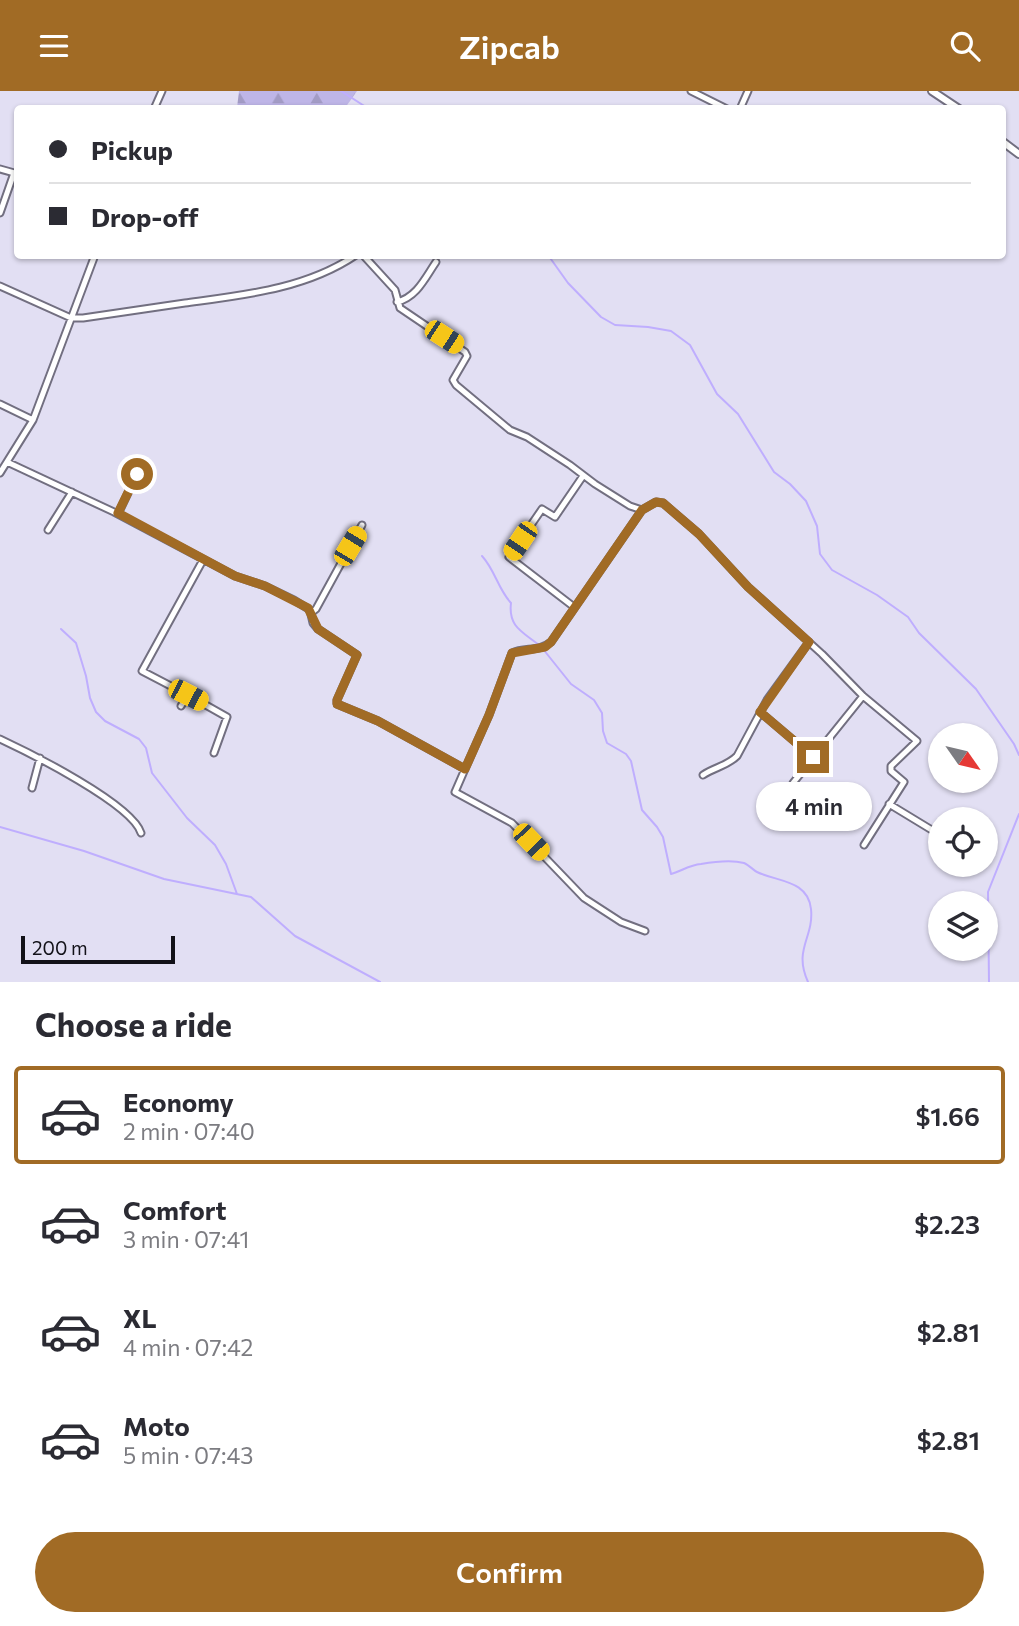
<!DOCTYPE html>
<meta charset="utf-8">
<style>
body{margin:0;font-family:Commissioner,sans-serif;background:#f7f7f7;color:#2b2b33;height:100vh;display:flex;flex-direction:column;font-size:26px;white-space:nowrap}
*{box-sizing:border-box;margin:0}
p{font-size:23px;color:#7c7c81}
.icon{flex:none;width:38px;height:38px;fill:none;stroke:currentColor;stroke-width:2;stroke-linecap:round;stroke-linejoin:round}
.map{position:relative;height:891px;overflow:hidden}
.details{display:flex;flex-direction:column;background:#fff;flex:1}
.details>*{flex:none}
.banner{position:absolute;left:14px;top:14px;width:992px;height:154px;border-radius:7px;box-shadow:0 2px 5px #0004;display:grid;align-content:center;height:154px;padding:0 35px;background:#fff}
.needle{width:46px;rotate:124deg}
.fabs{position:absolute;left:928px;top:632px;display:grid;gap:14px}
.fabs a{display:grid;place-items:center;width:70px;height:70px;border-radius:50%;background:#fff;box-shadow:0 2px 5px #0004;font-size:35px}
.scale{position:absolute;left:21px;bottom:18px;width:154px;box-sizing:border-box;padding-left:7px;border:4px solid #121118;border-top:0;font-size:19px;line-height:24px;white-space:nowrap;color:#121118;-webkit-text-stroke:5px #e2dff3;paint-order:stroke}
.end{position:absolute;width:32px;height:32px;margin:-16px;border:9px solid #a16b25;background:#fff;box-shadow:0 0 0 4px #fff}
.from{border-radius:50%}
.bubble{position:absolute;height:49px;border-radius:24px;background:#fff;box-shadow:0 2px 5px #0004;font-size:23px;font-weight:600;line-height:49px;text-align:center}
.car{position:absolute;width:21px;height:42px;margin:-21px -10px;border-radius:9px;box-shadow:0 0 5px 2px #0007;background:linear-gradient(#f5c518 24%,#345 0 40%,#f5c518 0 76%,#345 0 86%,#f5c518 0)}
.banner b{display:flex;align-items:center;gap:24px;height:66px;font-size:26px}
.banner b+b{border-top:2px solid #e1e1e2}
.banner i{width:18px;height:18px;background:#2b2b33}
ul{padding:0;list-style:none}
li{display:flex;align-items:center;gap:21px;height:98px;margin:0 14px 10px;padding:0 21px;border:4px solid transparent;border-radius:7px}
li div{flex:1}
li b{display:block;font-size:26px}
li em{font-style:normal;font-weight:600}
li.on{border-color:#a16b25}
li>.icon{width:63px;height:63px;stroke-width:1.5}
h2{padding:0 35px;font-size:32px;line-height:84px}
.primary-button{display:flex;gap:14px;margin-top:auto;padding:14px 35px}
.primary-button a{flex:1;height:80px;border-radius:42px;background:#a16b25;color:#fff;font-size:28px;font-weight:600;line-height:80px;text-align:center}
header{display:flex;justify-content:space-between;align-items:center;height:91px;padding:0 35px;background:#a16b25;color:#fff;font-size:32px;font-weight:600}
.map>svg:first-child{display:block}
.forest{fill:url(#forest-firs)}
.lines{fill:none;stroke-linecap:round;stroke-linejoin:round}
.stream{stroke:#bfaefe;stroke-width:2}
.minor-casing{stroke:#726f80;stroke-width:9}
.tertiary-casing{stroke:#726f80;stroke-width:10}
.minor{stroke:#fff;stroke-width:5}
.tertiary{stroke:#fff;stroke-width:6}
.route{stroke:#a16b25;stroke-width:9}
</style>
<header><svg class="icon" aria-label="menu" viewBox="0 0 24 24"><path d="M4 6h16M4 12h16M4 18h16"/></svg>Zipcab<svg class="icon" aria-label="search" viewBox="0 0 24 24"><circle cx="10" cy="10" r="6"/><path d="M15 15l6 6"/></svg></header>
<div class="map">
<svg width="1019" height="891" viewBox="0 0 1019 891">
<defs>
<pattern id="forest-firs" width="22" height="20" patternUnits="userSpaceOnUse" patternTransform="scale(1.75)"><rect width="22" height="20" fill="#beb5e7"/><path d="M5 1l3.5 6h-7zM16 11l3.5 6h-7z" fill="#a29bc5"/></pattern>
</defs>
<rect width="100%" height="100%" fill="#e2dff3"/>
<path class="forest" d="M 239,0 L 357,0 L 345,17 L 237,17 Z"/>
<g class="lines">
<path class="stream" d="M 341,0 L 369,18
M 548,164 L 568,192 L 601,226 L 615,234 L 648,236 L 671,240 L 690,254 L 717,303 L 738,323 L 774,381 L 790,393 L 806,410 L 817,435 L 820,463 L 832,479 L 877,504 L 908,526 L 919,542 L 976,598 L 1014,653 L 1019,664
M 482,465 C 495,479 498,498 511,512 C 508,536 523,541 539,554
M 61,538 L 76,552 L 86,585 L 90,607 L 96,621 L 105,630 L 139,648 L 146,657 L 152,682 L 187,727 L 215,754 L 226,773 L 237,803
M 543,558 L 571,593 L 594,609 L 602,622 L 603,640 L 607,652 L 626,663 L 631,670 L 642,719 L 657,736 L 663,746 L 671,783 C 682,780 689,774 701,773 C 713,771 732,769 744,772 C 749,774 753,779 757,781 C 778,791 808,789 811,818 C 814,847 793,858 808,891
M 0,736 L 84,760 L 164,788 L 251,806 L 295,845 L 380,891
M 989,891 L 988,801 L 1019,723"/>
<g class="minor-casing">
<path id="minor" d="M 691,0 L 727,18
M 154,18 L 162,0
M 740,18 L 748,0
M 0,78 L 18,83
M 0,122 L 14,82
M 363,164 L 395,199 L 400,217 L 465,261 L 467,265 L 453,289 L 456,294 L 510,339 L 527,346 L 570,374 L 595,393 L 630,415 L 642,419
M 0,195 L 71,227 L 83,227 C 117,222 151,217 185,212 C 244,204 306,198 356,164
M 397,211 C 417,206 425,187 436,171
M 0,313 L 33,329
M 7,371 L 114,421 L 235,485 L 265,495 L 294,509 L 310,519 L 313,532 L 318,538 L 357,564 L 337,609 L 337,613 L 378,630 L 465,678 L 455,701 L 512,732 L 584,807 L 621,831 L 645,840
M 0,382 L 33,329 L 95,164
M 118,423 L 137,383
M 48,439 L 72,401
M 574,516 L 509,466 L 542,418 L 555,426 L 583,385
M 311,522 L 316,518 L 362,434
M 188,604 L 227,626 L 214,662
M 181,615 L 188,604 L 142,580 L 203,469
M 760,621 L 813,666
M 0,648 C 30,662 132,713 141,742
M 465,678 L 489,624 L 512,562 C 525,556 539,561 551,551 L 642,419 L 656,411 L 663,412 L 699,443 L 748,496 L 822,563 L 863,605 L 917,650 L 891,675 L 891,680 L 904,691 L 864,754
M 703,684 C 715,676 727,675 737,665 L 767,609 L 809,551
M 793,692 L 863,605
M 32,697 L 40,667
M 889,713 L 940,744"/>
</g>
<g class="tertiary-casing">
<path id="tertiary" d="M 932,0 L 959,18
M 1003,51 L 1019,63"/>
</g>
<use href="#minor" class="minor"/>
<use href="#tertiary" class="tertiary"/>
</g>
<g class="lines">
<path class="route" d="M 137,383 L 118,422 L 235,485 L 265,495 L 308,517 L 318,538 L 357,564 L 337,609 L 337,613 L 378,630 L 465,678 L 489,624 L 512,562 L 545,556 L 551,551 L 642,419 L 656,411 L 663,412 L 699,443 L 748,496 L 809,551 L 760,621 L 813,666"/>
</g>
</svg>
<div class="fabs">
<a><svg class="needle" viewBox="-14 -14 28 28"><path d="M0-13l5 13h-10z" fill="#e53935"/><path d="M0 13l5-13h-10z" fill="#7c7c81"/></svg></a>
<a><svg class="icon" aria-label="locate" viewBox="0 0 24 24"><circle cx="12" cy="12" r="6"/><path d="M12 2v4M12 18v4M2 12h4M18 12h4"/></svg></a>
<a><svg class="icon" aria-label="layers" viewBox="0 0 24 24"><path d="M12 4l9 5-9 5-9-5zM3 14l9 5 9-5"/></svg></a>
</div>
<div class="scale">200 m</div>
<i class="end from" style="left:137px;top:383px"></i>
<i class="end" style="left:813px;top:666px"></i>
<div class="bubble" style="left:756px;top:691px;width:116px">4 min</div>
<i class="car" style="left:444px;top:246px;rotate:123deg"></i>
<i class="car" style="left:520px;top:450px;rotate:214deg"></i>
<i class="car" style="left:350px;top:455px;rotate:31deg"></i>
<i class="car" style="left:188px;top:604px;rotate:117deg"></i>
<i class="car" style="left:531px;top:751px;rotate:136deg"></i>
<div class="banner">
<b><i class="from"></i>Pickup</b>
<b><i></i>Drop-off</b>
</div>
</div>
<section class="details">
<h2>Choose a ride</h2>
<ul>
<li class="on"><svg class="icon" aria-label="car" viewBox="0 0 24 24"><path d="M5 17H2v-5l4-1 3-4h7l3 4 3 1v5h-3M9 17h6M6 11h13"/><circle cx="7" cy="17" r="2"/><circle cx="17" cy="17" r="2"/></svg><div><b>Economy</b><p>2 min · 07:40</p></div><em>$1.66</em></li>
<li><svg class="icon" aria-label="car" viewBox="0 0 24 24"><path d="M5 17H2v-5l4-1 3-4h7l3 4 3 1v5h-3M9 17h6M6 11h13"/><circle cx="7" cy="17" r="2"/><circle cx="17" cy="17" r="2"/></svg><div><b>Comfort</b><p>3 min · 07:41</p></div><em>$2.23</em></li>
<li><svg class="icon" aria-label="car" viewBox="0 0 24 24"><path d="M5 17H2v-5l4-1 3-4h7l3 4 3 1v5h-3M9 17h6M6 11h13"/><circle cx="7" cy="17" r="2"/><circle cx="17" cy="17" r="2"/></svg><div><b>XL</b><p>4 min · 07:42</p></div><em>$2.81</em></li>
<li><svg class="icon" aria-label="car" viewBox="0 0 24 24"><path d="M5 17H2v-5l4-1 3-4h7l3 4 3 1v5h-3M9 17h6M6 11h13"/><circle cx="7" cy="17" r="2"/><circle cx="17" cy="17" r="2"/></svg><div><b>Moto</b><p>5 min · 07:43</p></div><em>$2.81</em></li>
</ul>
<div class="primary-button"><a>Confirm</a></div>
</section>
